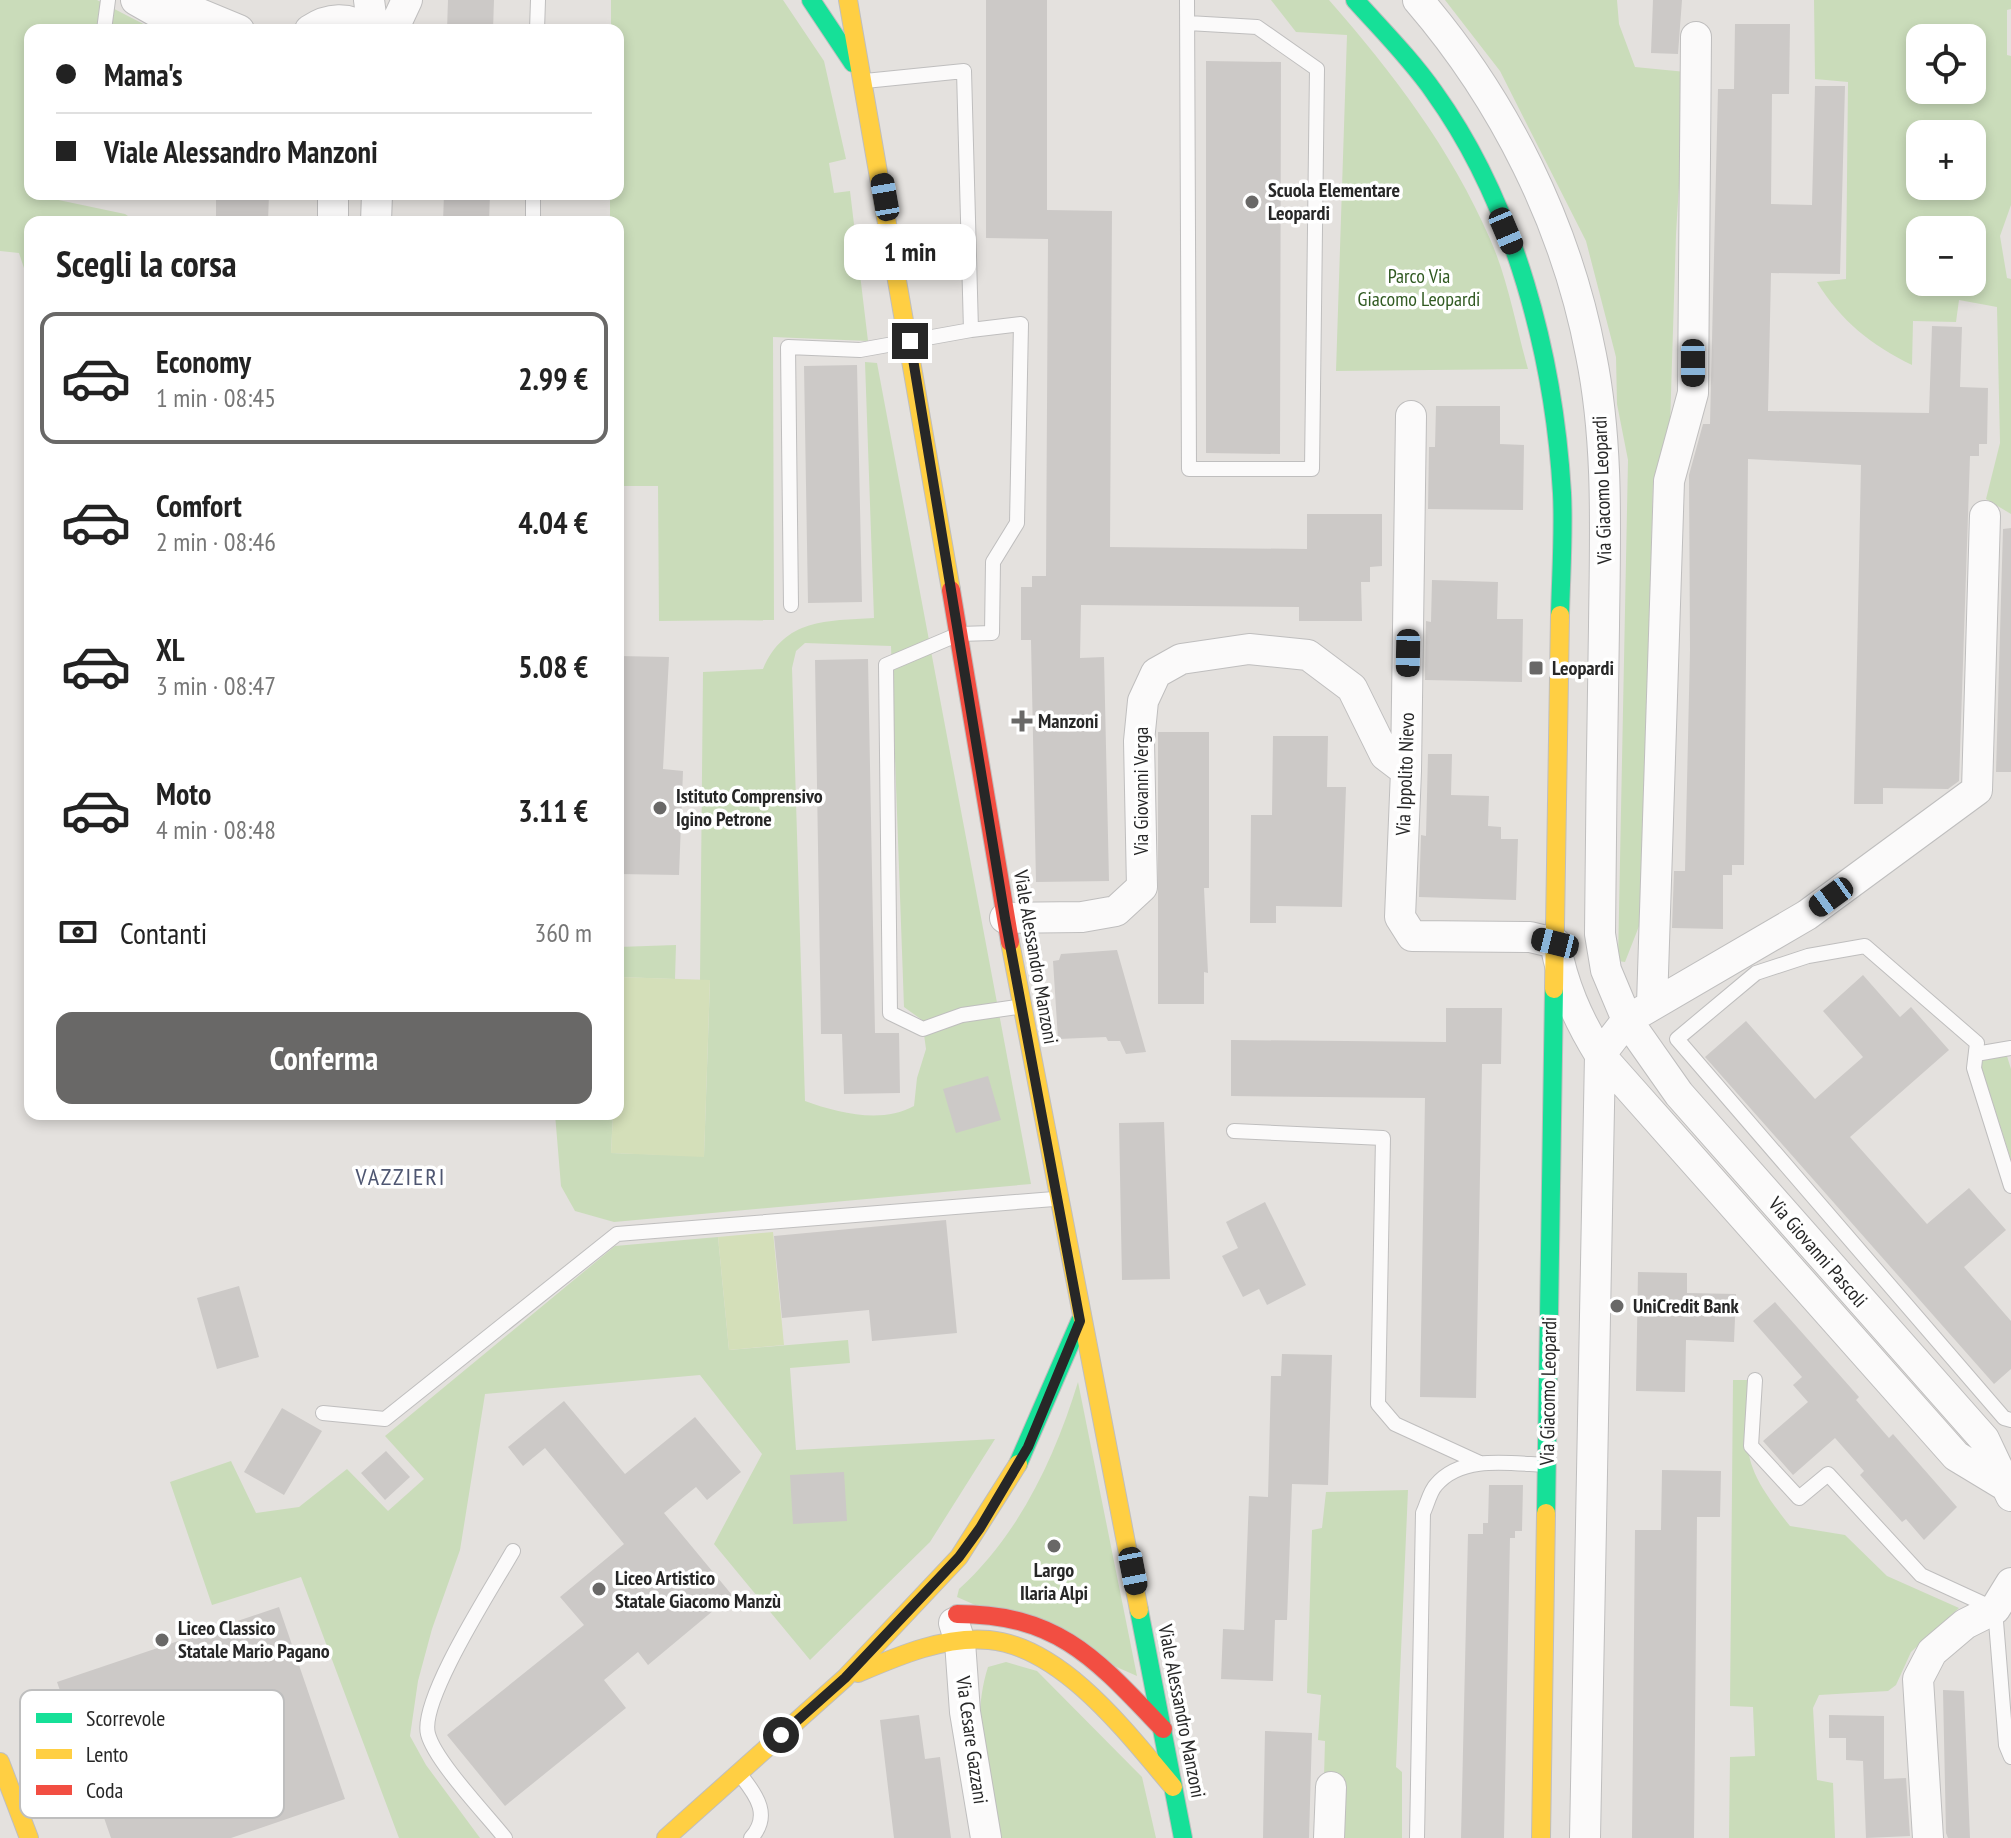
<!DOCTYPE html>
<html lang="it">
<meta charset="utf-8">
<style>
body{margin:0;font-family:"PT Sans Narrow",sans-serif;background:#f2f2f2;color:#222;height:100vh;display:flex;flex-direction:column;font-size:30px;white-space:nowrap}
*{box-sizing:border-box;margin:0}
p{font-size:26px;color:#767676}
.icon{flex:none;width:44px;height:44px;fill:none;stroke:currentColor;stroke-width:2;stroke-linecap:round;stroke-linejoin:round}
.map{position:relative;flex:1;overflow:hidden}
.details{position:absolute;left:24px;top:216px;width:600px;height:904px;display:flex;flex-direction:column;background:#fff;border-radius:16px;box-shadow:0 4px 12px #0003}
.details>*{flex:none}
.top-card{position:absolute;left:24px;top:24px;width:600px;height:176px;border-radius:16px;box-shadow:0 4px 12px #0003;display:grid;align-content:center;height:176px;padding:0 32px;background:#fff}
.fabs{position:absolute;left:1906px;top:24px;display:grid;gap:16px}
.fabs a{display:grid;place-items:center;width:80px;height:80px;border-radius:16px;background:#fff;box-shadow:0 4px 12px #0003;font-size:40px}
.end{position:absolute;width:36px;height:36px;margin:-18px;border:10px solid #272727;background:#fff;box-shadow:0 0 0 4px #fff}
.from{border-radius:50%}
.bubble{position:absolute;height:56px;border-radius:16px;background:#fff;box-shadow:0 4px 12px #0003;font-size:26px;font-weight:700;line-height:56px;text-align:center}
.car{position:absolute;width:24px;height:48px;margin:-24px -12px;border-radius:10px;box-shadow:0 0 6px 2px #0007;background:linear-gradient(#222 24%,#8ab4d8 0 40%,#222 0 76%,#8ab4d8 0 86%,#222 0)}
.top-card b{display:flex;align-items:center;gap:28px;height:76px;font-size:30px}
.top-card b+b{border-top:2px solid #e0e0e0}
.top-card i{width:20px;height:20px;background:#222}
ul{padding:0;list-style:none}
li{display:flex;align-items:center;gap:24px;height:132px;margin:0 16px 12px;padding:0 16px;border:4px solid transparent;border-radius:16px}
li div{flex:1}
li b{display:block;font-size:30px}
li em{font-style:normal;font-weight:700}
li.selected{border-color:#696867}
li>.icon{width:72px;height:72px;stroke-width:1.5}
h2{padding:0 32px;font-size:36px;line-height:96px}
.pay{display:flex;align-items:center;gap:20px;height:88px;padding:0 32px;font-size:30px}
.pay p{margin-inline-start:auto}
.action{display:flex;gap:16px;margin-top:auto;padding:16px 32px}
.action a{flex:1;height:92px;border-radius:16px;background:#696867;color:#fff;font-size:32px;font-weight:700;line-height:92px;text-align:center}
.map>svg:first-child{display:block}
.green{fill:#cadcba;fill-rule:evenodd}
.pitch{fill:#d4dfb9}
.building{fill:#ccc9c7}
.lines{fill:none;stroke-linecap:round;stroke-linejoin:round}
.lane-casing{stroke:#bfbebe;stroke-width:16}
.street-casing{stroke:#bfbebe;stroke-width:32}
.fast-casing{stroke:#bfbebe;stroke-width:20}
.slow-casing{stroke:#bfbebe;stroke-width:20}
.jam-casing{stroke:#bfbebe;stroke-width:20}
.lane{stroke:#fbfafa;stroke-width:14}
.street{stroke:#fbfafa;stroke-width:30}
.fast{stroke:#16e098;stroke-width:18}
.slow{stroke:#ffcf43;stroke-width:18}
.jam{stroke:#f24e42;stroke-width:18}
.route{stroke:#272727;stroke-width:10}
.poi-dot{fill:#696867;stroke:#fff;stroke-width:3}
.labels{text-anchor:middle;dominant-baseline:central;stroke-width:7;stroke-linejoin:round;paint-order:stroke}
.poi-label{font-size:20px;font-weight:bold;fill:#272727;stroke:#fff;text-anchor:start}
.park-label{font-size:20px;fill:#315a22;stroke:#fff}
.street-label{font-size:20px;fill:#272727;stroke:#fff}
.quarter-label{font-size:24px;letter-spacing:2px;fill:#4e5671;stroke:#fff}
.key{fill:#fff;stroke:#bebebe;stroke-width:2}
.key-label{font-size:22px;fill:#272727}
</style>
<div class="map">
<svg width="2011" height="1838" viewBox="0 0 2011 1838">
<rect width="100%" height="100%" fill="#e4e1de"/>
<path class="green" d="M 0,0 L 97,0 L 155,30 L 30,30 L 30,194 L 125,214 L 137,222 L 30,222 L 30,286 L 19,253 L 0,251 Z
M 611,0 L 783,0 L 824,61 L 846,159 L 829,163 L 834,193 L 850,191 L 868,341 L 773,337 L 774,620 L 659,621 L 658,486 L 618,486 L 618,222 L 610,222 L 610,194 L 618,194 L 618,30 L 611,30 Z
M 1271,0 L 1329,0 C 1393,73 1451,149 1490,239 C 1508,279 1516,327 1528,369 L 1336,371 L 1347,35 L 1296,32 Z
M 1445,0 L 1617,0 L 1619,24 L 1635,67 L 1686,72 L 1676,234 L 1670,426 L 1653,483 L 1641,921 L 1625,962 L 1618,961 L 1628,460 L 1617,404 L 1616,357 L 1586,241 L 1500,71 Z
M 1814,0 L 2011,0 L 2011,9 L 2007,10 L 2007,55 L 2011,56 L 2011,205 L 2000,236 L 2007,278 L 2011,279 L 2011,514 L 1986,499 L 2000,443 L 1997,307 L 1959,300 L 1956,322 L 1913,321 L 1912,365 C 1871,345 1841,321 1817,282 L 1846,279 L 1848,82 L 1815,79 ZM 1920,38 L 1972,38 L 1972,90 L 1920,90 ZM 1920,134 L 1972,134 L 1972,186 L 1920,186 ZM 1920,230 L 1972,230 L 1972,282 L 1920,282 Z
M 865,362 L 877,363 L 1031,1184 L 614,1222 L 575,1211 L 561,1186 L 555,1114 L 613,1114 L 611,1153 L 704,1156 L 710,981 L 700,980 L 703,672 L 763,669 C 785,618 827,621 874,618 ZM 805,643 L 891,646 L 904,1007 L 922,1020 L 926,1049 L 917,1078 L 914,1106 C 882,1124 838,1113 805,1101 L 792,668 L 796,651 Z
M 676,945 L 675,979 L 618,977 L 618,947 Z
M 2006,1053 L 2011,1069 L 2011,1160 L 1979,1060 Z
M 718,1237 L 729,1350 L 848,1340 L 850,1363 L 790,1368 L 796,1450 L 995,1439 L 930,1542 L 810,1660 L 714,1544 L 762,1454 L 700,1375 L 485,1394 L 460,1550 L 432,1629 L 418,1681 L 410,1736 L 426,1765 L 480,1838 L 399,1838 L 301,1577 L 212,1605 L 170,1482 L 231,1461 L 256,1513 L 299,1507 L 347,1469 L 388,1511 L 424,1479 L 385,1436 L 615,1246 Z
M 1733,1380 L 1748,1380 C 1745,1456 1742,1465 1790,1526 L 1845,1535 L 1887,1576 L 1959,1608 L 1911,1652 L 1896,1685 L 1888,1691 L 1819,1695 L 1813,1708 L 1817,1780 L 1833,1783 L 1835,1838 L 1729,1838 L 1730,1757 L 1755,1756 L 1753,1707 L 1730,1706 Z
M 1078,1382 L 1137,1676 L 957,1597 L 959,1589 C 1019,1535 1055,1457 1078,1382 Z
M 1408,1490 L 1396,1767 L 1402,1772 L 1402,1838 L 1339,1838 L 1324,1777 L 1325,1741 L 1318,1740 L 1321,1695 L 1307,1693 L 1312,1530 L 1322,1528 L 1326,1492 Z
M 1006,1662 L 1037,1671 L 1142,1777 L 1156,1838 L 1000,1838 C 988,1778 969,1727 988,1667 Z"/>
<path class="pitch" d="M 618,977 L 710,980 L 704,1157 L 611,1153 L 613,1114 L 618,1114 Z
M 773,1232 L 784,1345 L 729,1350 L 718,1237 Z"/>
<path class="building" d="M 448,0 L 494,0 L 493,30 L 447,30 Z
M 986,0 L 1047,0 L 1047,210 L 1112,211 L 1110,547 L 1307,549 L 1307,514 L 1382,514 L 1382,566 L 1370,567 L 1370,582 L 1361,582 L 1362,621 L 1299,621 L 1299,607 L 1081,605 L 1080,658 L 1104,657 L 1109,881 L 1036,882 L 1031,640 L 1021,640 L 1021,587 L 1032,587 L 1032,576 L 1046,576 L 1048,239 L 986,238 Z
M 1653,0 L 1682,0 L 1678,54 L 1651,53 Z
M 1735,24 L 1790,24 L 1789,94 L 1772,94 L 1771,204 L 1812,205 L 1815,86 L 1845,86 L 1840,274 L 1771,273 L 1768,411 L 1929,413 L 1932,326 L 1962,327 L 1960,387 L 1988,388 L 1987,444 L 1979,444 L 1979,456 L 1970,456 L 1959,781 L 1948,789 L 1883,788 L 1883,804 L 1854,804 L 1861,465 L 1748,459 L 1744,865 L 1732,865 L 1732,875 L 1723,875 L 1723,929 L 1672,928 L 1674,871 L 1685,871 L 1690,650 L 1689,475 L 1703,424 L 1710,424 L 1718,89 L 1734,89 Z
M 1206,61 L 1281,62 L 1280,454 L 1206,453 Z
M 216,194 L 269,194 L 268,222 L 216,222 Z
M 444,194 L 490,194 L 489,222 L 443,222 Z
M 857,365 L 862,602 L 808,603 L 804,366 Z
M 1436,406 L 1500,406 L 1500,444 L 1524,445 L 1523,510 L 1428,509 L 1429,447 L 1435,447 Z
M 2011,528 L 2011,772 L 1996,772 L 2003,529 Z
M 1432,580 L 1498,582 L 1497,619 L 1523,619 L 1522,682 L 1425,680 L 1426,621 L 1431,622 Z
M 618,656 L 669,657 L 663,769 L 683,771 L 679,875 L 618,874 Z
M 868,659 L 875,1033 L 899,1033 L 900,1093 L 844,1094 L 842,1034 L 821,1034 L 815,660 Z
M 1158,732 L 1209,732 L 1209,888 L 1204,888 L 1208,973 L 1204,972 L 1204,1004 L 1158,1004 Z
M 1273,736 L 1328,736 L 1327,787 L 1346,787 L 1342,907 L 1276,906 L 1276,923 L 1250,923 L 1251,815 L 1272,815 Z
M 1428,754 L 1452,754 L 1451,795 L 1489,796 L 1488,826 L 1501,827 L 1501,839 L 1518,839 L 1516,900 L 1419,897 L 1421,835 L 1426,836 Z
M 1117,950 L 1146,1052 L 1126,1054 L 1120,1041 L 1108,1041 L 1106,1037 L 1058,1039 L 1053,961 L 1059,960 L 1061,954 Z
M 1863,975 L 1900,1017 L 1911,1007 L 1949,1050 L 1850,1137 L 1927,1224 L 1969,1188 L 2006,1230 L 1964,1267 L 2011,1321 L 2011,1369 L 1994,1384 L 1705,1057 L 1746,1021 L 1815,1099 L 1863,1057 L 1823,1011 Z
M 1446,1008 L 1502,1008 L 1501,1064 L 1482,1064 L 1476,1398 L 1420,1397 L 1425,1098 L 1231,1096 L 1231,1040 L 1446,1042 Z
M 988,1076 L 1001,1120 L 956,1133 L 943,1089 Z
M 1164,1122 L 1170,1279 L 1122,1280 L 1119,1123 Z
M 1265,1202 L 1306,1285 L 1267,1305 L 1259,1289 L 1243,1297 L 1222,1256 L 1238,1248 L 1226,1222 Z
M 946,1220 L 957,1333 L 872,1341 L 869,1310 L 782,1318 L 774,1236 Z
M 1638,1272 L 1687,1273 L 1687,1293 L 1736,1294 L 1734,1342 L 1686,1340 L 1685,1392 L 1636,1391 Z
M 239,1286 L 259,1357 L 217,1369 L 197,1298 Z
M 1775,1302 L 1859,1397 L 1856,1400 L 1889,1438 L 1893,1434 L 1957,1507 L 1924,1540 L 1906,1519 L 1902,1522 L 1860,1475 L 1864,1471 L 1835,1438 L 1793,1475 L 1763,1441 L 1808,1402 L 1793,1385 L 1802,1377 L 1753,1321 Z
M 1282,1354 L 1332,1355 L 1328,1485 L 1292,1484 L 1287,1620 L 1275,1620 L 1273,1681 L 1221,1679 L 1223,1629 L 1244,1630 L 1249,1496 L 1268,1497 L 1271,1376 L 1281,1376 Z
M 564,1401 L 625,1474 L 695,1417 L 741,1472 L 707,1500 L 696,1487 L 664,1513 L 732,1595 L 648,1665 L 638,1652 L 604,1680 L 626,1708 L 505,1806 L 447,1735 L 584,1625 L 560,1597 L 624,1544 L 545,1448 L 523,1466 L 508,1447 Z
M 282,1408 L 322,1431 L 284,1495 L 244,1472 Z
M 386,1451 L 410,1477 L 385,1500 L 361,1473 Z
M 1662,1470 L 1721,1471 L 1720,1517 L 1697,1517 L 1694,1838 L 1632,1838 L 1635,1530 L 1661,1530 Z
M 844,1472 L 847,1521 L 793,1524 L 790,1475 Z
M 1489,1485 L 1523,1485 L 1522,1531 L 1515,1531 L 1515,1538 L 1510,1538 L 1504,1838 L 1461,1838 L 1468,1534 L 1483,1534 L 1483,1523 L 1488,1523 Z
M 279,1607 L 345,1799 L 231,1838 L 111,1838 L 57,1682 Z
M 1943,1690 L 1964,1691 L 1970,1838 L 1948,1838 L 1946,1833 Z
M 919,1715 L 925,1759 L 940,1757 L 951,1838 L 894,1838 L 880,1720 Z
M 1829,1715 L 1884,1716 L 1884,1779 L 1906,1778 L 1910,1836 L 1866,1838 L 1863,1761 L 1846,1760 L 1846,1738 L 1829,1738 Z
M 1265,1731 L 1312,1733 L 1309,1838 L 1263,1838 Z"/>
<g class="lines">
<g class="lane-casing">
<path id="lane" d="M 1187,0 L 1189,469 L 1312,469 L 1317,69 L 1257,27 L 1188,23
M 104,30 L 108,0
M 537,30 L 538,0
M 865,81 L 964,71 L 971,330 L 1021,324 L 1017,523 L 993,562 L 992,633 L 959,634 L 886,665 L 890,1013 L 923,1029 L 962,1015 L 1017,1007
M 533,222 L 533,194
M 791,605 L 788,347 L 860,350 L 971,330
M 1976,1054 L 2011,1048
M 1234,1131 L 1383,1138 L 1378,1404 L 1395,1424 L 1480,1463
M 2011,1186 L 1974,1068 L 1977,1043 L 1865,946 L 1808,956 L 1756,973 L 1677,1039 L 2004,1418 L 2011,1420
M 1755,1380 L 1751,1446 L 1799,1498 L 1828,1474 L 1921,1575 L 1995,1609 L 2006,1745 L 2011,1757
M 323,1413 L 385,1419 L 617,1234 L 1054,1199
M 742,1777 C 757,1796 771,1816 751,1838
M 505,1838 C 486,1814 435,1761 428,1734 C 419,1700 494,1585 513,1551
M 1417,1838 L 1423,1513 C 1427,1505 1430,1491 1436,1485 C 1461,1455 1509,1463 1543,1465"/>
</g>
<g class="street-casing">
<path id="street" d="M 136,0 L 180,25
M 166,0 L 239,30
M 369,0 L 373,30
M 1418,0 C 1504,100 1566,224 1591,355 C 1609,444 1605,535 1604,626 C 1602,729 1601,831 1600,934 L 1606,970 L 1627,1020 L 1679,1094 L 1984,1439 L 2011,1496
M 310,30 C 328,18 349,16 366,30
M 393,30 L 407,0
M 333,222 L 333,194
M 376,222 L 377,194
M 1411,416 L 1406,771 L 1400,917 L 1412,936 L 1530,937 L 1555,943 C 1563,985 1577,1018 1600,1055 L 1956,1456 L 2004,1485
M 1005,918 L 1082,917 L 1116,911 L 1142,887 L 1139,741 L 1143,701 L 1156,673 L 1181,659 L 1249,649 L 1308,655 L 1352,688 L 1385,755 L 1406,771
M 1652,1004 L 1669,481 L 1693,393 L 1696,37
M 954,1623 L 960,1642 L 965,1712 L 986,1838
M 1329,1838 L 1331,1787
M 1585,1838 L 1600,1055 L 1627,1020 L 1807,915 L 1977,790 L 1985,516
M 1928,1838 L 1918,1679 L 1932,1652 L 1965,1624 L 1995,1609 L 2011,1583"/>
</g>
<g class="fast-casing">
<path id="fast" d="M 811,0 L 853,63
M 1355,0 C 1382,30 1411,59 1434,92 C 1515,205 1554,356 1562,493 C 1564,533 1561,574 1560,615
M 1018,1464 L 1080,1321
M 1546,1513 L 1554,989
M 1139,1610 L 1183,1838"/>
</g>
<g class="slow-casing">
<path id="slow" d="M 848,0 L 951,590
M 1010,942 L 1139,1610
M 1554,989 L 1560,615
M 858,1673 C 898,1656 944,1636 989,1640 C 1063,1647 1128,1734 1173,1787
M 0,1762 L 29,1838
M 666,1838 L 845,1678 L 959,1557 L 1018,1464
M 1541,1838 L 1546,1513"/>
</g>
<g class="jam-casing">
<path id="jam" d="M 951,590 L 1010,942
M 957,1614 C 1059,1614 1097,1660 1163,1729"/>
</g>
<use href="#lane" class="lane"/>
<use href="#street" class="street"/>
<use href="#fast" class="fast"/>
<use href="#slow" class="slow"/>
<use href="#jam" class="jam"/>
</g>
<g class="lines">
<path class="route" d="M 781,1735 L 845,1678 L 959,1557 L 980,1528 L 1028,1447 L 1080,1321 L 1005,918 L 910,341"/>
</g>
<g class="poi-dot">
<circle cx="1252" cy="202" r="8"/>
<rect x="1528" y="660" width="16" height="16" rx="4"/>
<path d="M1018 709h8v8h8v8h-8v8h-8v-8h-8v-8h8z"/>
<circle cx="660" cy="808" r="8"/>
<circle cx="1617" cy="1306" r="8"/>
<circle cx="1054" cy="1546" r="8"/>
<circle cx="599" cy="1589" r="8"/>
<circle cx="162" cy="1640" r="8"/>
</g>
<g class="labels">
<g class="poi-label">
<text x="1268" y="190">Scuola Elementare<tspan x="1268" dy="23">Leopardi</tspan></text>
<text x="1552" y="668">Leopardi</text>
<text x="1038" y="721">Manzoni</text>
<text x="676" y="796">Istituto Comprensivo<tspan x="676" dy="23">Igino Petrone</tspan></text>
<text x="1633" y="1306">UniCredit Bank</text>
<text x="1054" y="1570" text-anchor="middle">Largo<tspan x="1054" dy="23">Ilaria Alpi</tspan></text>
<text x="615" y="1578">Liceo Artistico<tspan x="615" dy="23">Statale Giacomo Manzù</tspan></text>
<text x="178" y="1628">Liceo Classico<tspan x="178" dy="23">Statale Mario Pagano</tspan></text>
</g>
<g class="park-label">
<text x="1419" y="276">Parco Via<tspan x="1419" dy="23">Giacomo Leopardi</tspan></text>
</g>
<g class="street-label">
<text transform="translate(1602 490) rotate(-92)">Via Giacomo Leopardi</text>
<text transform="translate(1405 774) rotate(-88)">Via Ippolito Nievo</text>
<text transform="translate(1141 791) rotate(-90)">Via Giovanni Verga</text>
<text transform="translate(1036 957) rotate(80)">Viale Alessandro Manzoni</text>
<text transform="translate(1818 1252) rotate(49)">Via Giovanni Pascoli</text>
<text transform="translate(1548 1391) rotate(-89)">Via Giacomo Leopardi</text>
<text transform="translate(1182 1711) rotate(79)">Viale Alessandro Manzoni</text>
<text transform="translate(972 1740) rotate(82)">Via Cesare Gazzani</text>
</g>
<g class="quarter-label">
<text x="401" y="1176">VAZZIERI</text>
</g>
</g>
<rect x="20" y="1690" width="264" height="128" rx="12" class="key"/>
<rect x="36" y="1713" width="36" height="10" fill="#16e098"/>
<rect x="36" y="1749" width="36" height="10" fill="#ffcf43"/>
<rect x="36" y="1785" width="36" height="10" fill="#f24e42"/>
<g class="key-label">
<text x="86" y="1726">Scorrevole</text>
<text x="86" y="1762">Lento</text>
<text x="86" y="1798">Coda</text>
</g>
</svg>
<div class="fabs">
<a><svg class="icon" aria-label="locate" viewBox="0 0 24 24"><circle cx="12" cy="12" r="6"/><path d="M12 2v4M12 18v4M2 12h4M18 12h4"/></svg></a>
<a>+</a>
<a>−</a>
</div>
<i class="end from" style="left:781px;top:1735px"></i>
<i class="end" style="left:910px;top:341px"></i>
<div class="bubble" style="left:844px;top:224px;width:132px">1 min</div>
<i class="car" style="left:885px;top:197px;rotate:350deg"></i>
<i class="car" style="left:1506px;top:231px;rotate:157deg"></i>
<i class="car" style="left:1693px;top:363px;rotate:180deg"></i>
<i class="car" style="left:1408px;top:653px;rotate:181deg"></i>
<i class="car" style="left:1831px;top:897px;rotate:234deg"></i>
<i class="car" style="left:1555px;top:943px;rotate:284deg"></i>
<i class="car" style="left:1133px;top:1571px;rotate:169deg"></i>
<div class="top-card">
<b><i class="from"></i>Mama's</b>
<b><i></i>Viale Alessandro Manzoni</b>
</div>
<section class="details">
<h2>Scegli la corsa</h2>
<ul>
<li class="selected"><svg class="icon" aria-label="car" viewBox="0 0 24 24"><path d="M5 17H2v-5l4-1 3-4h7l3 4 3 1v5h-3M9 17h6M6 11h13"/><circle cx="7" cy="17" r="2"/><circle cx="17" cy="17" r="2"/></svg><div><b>Economy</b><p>1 min · 08:45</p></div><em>2.99 €</em></li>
<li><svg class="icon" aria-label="car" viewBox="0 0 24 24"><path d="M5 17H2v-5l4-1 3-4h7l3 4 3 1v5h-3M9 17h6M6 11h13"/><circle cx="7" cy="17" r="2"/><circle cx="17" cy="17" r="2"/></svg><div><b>Comfort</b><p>2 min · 08:46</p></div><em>4.04 €</em></li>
<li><svg class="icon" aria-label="car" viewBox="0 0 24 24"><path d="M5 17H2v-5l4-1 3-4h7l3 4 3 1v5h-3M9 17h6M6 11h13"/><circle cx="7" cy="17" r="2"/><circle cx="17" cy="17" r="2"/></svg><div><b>XL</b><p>3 min · 08:47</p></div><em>5.08 €</em></li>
<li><svg class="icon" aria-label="car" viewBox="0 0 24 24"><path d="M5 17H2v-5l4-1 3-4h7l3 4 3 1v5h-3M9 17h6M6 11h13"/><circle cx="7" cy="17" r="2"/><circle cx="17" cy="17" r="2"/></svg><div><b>Moto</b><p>4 min · 08:48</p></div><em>3.11 €</em></li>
</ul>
<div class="pay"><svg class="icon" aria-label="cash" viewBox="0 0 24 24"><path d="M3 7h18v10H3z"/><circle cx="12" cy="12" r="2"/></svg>Contanti<p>360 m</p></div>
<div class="action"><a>Conferma</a></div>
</section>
</div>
